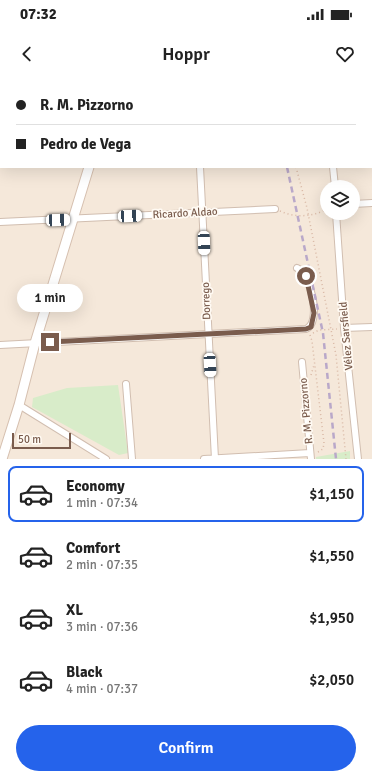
<!DOCTYPE html>
<meta charset="utf-8">
<style>
body{margin:0;font-family:Signika,sans-serif;background:#f2f2f2;color:#222;height:100vh;display:flex;flex-direction:column;font-size:15px;white-space:nowrap}
*{box-sizing:border-box;margin:0}
p{font-size:13px;color:#767676}
.icon{flex:none;width:22px;height:22px;fill:none;stroke:currentColor;stroke-width:2;stroke-linecap:round;stroke-linejoin:round}
.map{position:relative;height:379px;overflow:hidden}
.panel{display:flex;flex-direction:column;background:#fff;flex:1}
.panel>*{flex:none}
.hud{position:absolute;left:0px;top:0px;width:372px;height:88px;box-shadow:0 4px 16px #0002;display:grid;align-content:center;height:88px;padding:0 16px;background:#fff}
.buttons{position:absolute;left:320px;top:100px;display:grid;gap:8px}
.buttons a{display:grid;place-items:center;width:40px;height:40px;border-radius:50%;background:#fff;box-shadow:0 4px 16px #0002;font-size:20px}
.scale{position:absolute;left:12px;bottom:10px;width:59px;box-sizing:border-box;padding-left:4px;border:2px solid #7a5c4d;border-top:0;font-size:11px;line-height:14px;white-space:nowrap;color:#7a5c4d;-webkit-text-stroke:3px #fffaf3;paint-order:stroke}
.end{position:absolute;width:18px;height:18px;margin:-9px;border:5px solid #7a5c4d;background:#fff;box-shadow:0 0 0 2px #fff}
.from{border-radius:50%}
.bubble{position:absolute;height:28px;border-radius:14px;background:#fff;box-shadow:0 4px 16px #0002;font-size:13px;font-weight:600;line-height:28px;text-align:center}
.car{position:absolute;width:12px;height:24px;margin:-12px -6px;border-radius:5px;box-shadow:0 0 3px 1px #0007;background:linear-gradient(#fff 24%,#345 0 40%,#fff 0 76%,#345 0 86%,#fff 0)}
.hud b{display:flex;align-items:center;gap:14px;height:38px;font-size:15px}
.hud b+b{border-top:1px solid #e0e0e0}
.hud i{width:10px;height:10px;background:#222}
ul{padding:7px 0 0;list-style:none}
li{display:flex;align-items:center;gap:12px;height:56px;margin:0 8px 6px;padding:0 8px;border:2px solid transparent;border-radius:8px}
li div{flex:1}
li b{display:block;font-size:15px}
li em{font-style:normal;font-weight:600}
li.active{border-color:#2563eb}
li>.icon{width:36px;height:36px;stroke-width:1.5}
.action{display:flex;gap:8px;margin-top:auto;padding:8px 16px}
.action a{flex:1;height:46px;border-radius:24px;background:#2563eb;color:#fff;font-size:16px;font-weight:600;line-height:46px;text-align:center}
.status{display:flex;justify-content:space-between;align-items:center;height:28px;padding:0 20px;background:#fff;direction:ltr}
.status svg{height:11px;fill:currentColor}
header{display:flex;justify-content:space-between;align-items:center;height:52px;padding:0 16px;background:#fff;font-size:18px;font-weight:600}
.map>svg:first-child{display:block}
.residential{fill:#f5e8da;fill-rule:evenodd}
.green{fill:#d8ecc9}
.lines{fill:none;stroke-linecap:round;stroke-linejoin:round}
.street-casing{stroke:#d1beb0;stroke-width:8}
.secondary-casing{stroke:#d6c0b0;stroke-width:11}
.path{stroke:#d9b8a5;stroke-width:1.5;stroke-dasharray:1 3;stroke-linecap:butt}
.street{stroke:#fff;stroke-width:6}
.secondary{stroke:#fff;stroke-width:9}
.rail{stroke:#b9a8c9;stroke-width:2.5;stroke-dasharray:6 4;stroke-linecap:butt}
.route{stroke:#7a5c4d;stroke-width:5}
.labels{text-anchor:middle;dominant-baseline:central;stroke-width:3.5;stroke-linejoin:round;paint-order:stroke}
.street-label{font-size:11px;fill:#7a5c4d;stroke:#fffaf3}
</style>
<div class="status"><b>07:32</b><svg viewBox="0 0 49 12"><path d="M0 12V9h3v3zM5 12V6h3v6zM10 12V3h3v9zM15 12V0h3v12zM26 1h20v11H26zM47 4h2v5h-2z"/></svg></div>
<header><svg class="icon" aria-label="back" viewBox="0 0 24 24"><path d="M15 5l-7 7 7 7"/></svg>Hoppr<svg class="icon" aria-label="heart" viewBox="0 0 24 24"><path d="M12 20l-8-8c-3-5 5-10 8-4 3-6 11-1 8 4z"/></svg></header>
<div class="map">
<svg width="372" height="379" viewBox="0 0 372 379">
<rect width="100%" height="100%" fill="#fdf6ec"/>
<path class="residential" d="M 0,0 L 372,0 L 372,379 L 0,379 ZM 1,1 L 371,1 L 371,87 L 1,87 ZM 327,107 L 353,107 L 353,133 L 327,133 Z"/>
<path class="green" d="M 118,305 L 128,373 L 119,375 L 32,327 L 33,318 L 67,308 Z
M 350,371 L 350,379 L 316,379 L 316,377 Z"/>
<g class="lines">
<g class="street-casing">
<path id="street" d="M 20,0 L 20,1
M 328,0 L 328,1
M 0,20 L 1,20
M 200,87 L 215,379
M 333,87 L 335,107
M 353,124 L 372,123
M 336,133 L 344,248 L 358,379
M 0,142 L 275,129
M 344,248 L 372,247
M 0,265 L 306,249 C 322,243 311,194 297,188
M 302,282 L 311,379
M 126,304 L 132,379
M 19,325 L 106,379
M 204,379 L 310,373"/>
</g>
<g class="secondary-casing">
<path id="secondary" d="M 116,1 L 116,0
M 362,1 L 372,1
M 2,379 L 19,325 L 35,263 L 89,87"/>
</g>
<path class="path" d="M 273,0 L 273,1
M 296,87 L 307,128 L 336,275 L 346,379
M 280,131 C 295,138 313,137 327,129
M 313,253 L 319,250 L 337,249
M 310,255 L 312,261 L 324,363 L 323,369 L 318,372
M 311,295 L 314,285"/>
<use href="#street" class="street"/>
<use href="#secondary" class="secondary"/>
<path class="rail" d="M 265,0 L 265,1
M 287,87 L 323,253 L 336,379"/>
</g>
<g class="lines">
<path class="route" d="M 50,262 L 306,249 L 311,247 L 314,233 L 306,196"/>
</g>
<g class="labels">
<g class="street-label">
<text transform="translate(185 133) rotate(-3)">Ricardo Aldao</text>
<text transform="translate(206 221) rotate(-92)">Dorrego</text>
<text transform="translate(346 256) rotate(-95)">Vélez Sarsfield</text>
<text transform="translate(306 331) rotate(-95)">R. M. Pizzorno</text>
</g>
</g>
</svg>
<div class="buttons">
<a><svg class="icon" aria-label="layers" viewBox="0 0 24 24"><path d="M12 4l9 5-9 5-9-5zM3 14l9 5 9-5"/></svg></a>
</div>
<div class="scale">50 m</div>
<i class="end from" style="left:306px;top:196px"></i>
<i class="end" style="left:50px;top:262px"></i>
<div class="bubble" style="left:17px;top:204px;width:66px">1 min</div>
<i class="car" style="left:130px;top:136px;rotate:87deg"></i>
<i class="car" style="left:58px;top:140px;rotate:88deg"></i>
<i class="car" style="left:204px;top:163px;rotate:178deg"></i>
<i class="car" style="left:210px;top:285px;rotate:177deg"></i>
<div class="hud">
<b><i class="from"></i>R. M. Pizzorno</b>
<b><i></i>Pedro de Vega</b>
</div>
</div>
<section class="panel">
<ul>
<li class="active"><svg class="icon" aria-label="car" viewBox="0 0 24 24"><path d="M5 17H2v-5l4-1 3-4h7l3 4 3 1v5h-3M9 17h6M6 11h13"/><circle cx="7" cy="17" r="2"/><circle cx="17" cy="17" r="2"/></svg><div><b>Economy</b><p>1 min · 07:34</p></div><em>$1,150</em></li>
<li><svg class="icon" aria-label="car" viewBox="0 0 24 24"><path d="M5 17H2v-5l4-1 3-4h7l3 4 3 1v5h-3M9 17h6M6 11h13"/><circle cx="7" cy="17" r="2"/><circle cx="17" cy="17" r="2"/></svg><div><b>Comfort</b><p>2 min · 07:35</p></div><em>$1,550</em></li>
<li><svg class="icon" aria-label="car" viewBox="0 0 24 24"><path d="M5 17H2v-5l4-1 3-4h7l3 4 3 1v5h-3M9 17h6M6 11h13"/><circle cx="7" cy="17" r="2"/><circle cx="17" cy="17" r="2"/></svg><div><b>XL</b><p>3 min · 07:36</p></div><em>$1,950</em></li>
<li><svg class="icon" aria-label="car" viewBox="0 0 24 24"><path d="M5 17H2v-5l4-1 3-4h7l3 4 3 1v5h-3M9 17h6M6 11h13"/><circle cx="7" cy="17" r="2"/><circle cx="17" cy="17" r="2"/></svg><div><b>Black</b><p>4 min · 07:37</p></div><em>$2,050</em></li>
</ul>
<div class="action"><a>Confirm</a></div>
</section>
